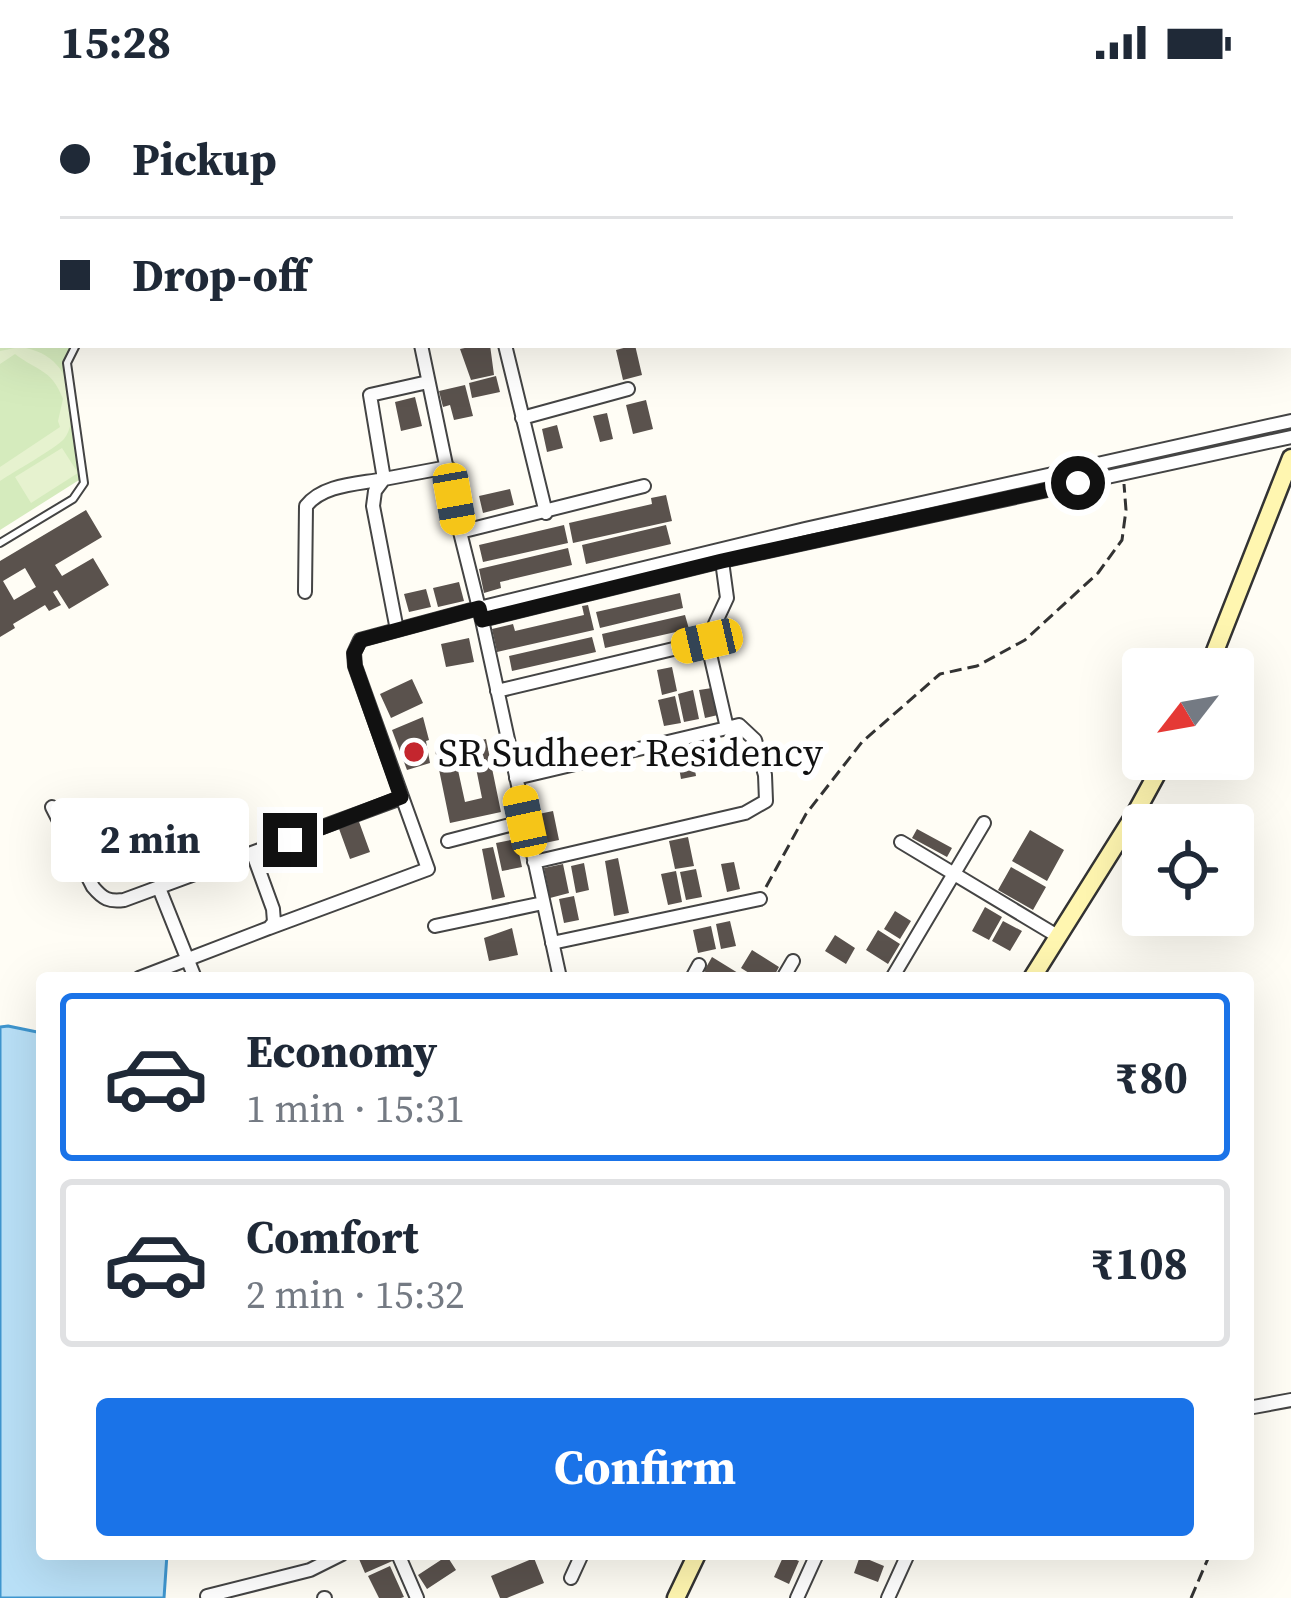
<!DOCTYPE html>
<meta charset="utf-8">
<style>
body{margin:0;font-family:"Source Serif 4",serif;background:#f2f2f3;color:#1f2937;height:100vh;display:flex;flex-direction:column;font-size:45px;white-space:nowrap}
*{box-sizing:border-box;margin:0}
p{font-size:39px;color:#747a83}
.icon{flex:none;width:66px;height:66px;fill:none;stroke:currentColor;stroke-width:2;stroke-linecap:round;stroke-linejoin:round}
.map{position:relative;flex:1;overflow:hidden}
.details{position:absolute;left:36px;top:888px;width:1218px;height:588px;display:flex;flex-direction:column;background:#fff;border-radius:12px;box-shadow:0 12px 48px #0002}
.details>*{flex:none}
.hud{position:absolute;left:0px;top:0px;width:1293px;height:264px;box-shadow:0 12px 48px #0002;display:grid;align-content:center;height:264px;padding:0 60px;background:#fff}
.needle{width:78px;rotate:239deg}
.tools{position:absolute;left:1122px;top:564px;display:grid;gap:24px}
.tools a{display:grid;place-items:center;width:132px;height:132px;border-radius:12px;background:#fff;box-shadow:0 12px 48px #0002;font-size:60px}
.end{position:absolute;width:54px;height:54px;margin:-27px;border:15px solid #111;background:#fff;box-shadow:0 0 0 6px #fff}
.from{border-radius:50%}
.bubble{position:absolute;height:84px;border-radius:12px;background:#fff;box-shadow:0 12px 48px #0002;font-size:39px;font-weight:700;line-height:84px;text-align:center}
.car{position:absolute;width:36px;height:72px;margin:-36px -18px;border-radius:15px;box-shadow:0 0 9px 3px #0007;background:linear-gradient(#f5c518 24%,#345 0 40%,#f5c518 0 76%,#345 0 86%,#f5c518 0)}
.hud b{display:flex;align-items:center;gap:42px;height:114px;font-size:45px}
.hud b+b{border-top:3px solid #e0e1e3}
.hud i{width:30px;height:30px;background:#1f2937}
ul{padding:21px 0 0;list-style:none}
li{display:flex;align-items:center;gap:36px;height:168px;margin:0 24px 18px;padding:0 36px;border:6px solid #e0e1e3;border-radius:12px}
li div{flex:1}
li b{display:block;font-size:45px}
li em{font-style:normal;font-weight:700}
li.on{border-color:#1a73e8}
li>.icon{width:108px;height:108px;stroke-width:1.5}
.button{display:flex;gap:24px;margin-top:auto;padding:24px 60px}
.button a{flex:1;height:138px;border-radius:12px;background:#1a73e8;color:#fff;font-size:48px;font-weight:700;line-height:138px;text-align:center}
.status{display:flex;justify-content:space-between;align-items:center;height:84px;padding:0 60px;background:#fff;direction:ltr}
.status svg{height:33px;fill:currentColor}
.map>svg:first-child{display:block}
.green{fill:#d5ebbd}
.pitch{fill:#e6f2cf}
.water{fill:#b9e0f7;stroke:#3f96cf;stroke-width:3}
.building{fill:#5a524d;fill-rule:evenodd}
.lines{fill:none;stroke-linecap:round;stroke-linejoin:round}
.lane-casing{stroke:#444;stroke-width:10}
.street-casing{stroke:#444;stroke-width:16}
.secondary-casing{stroke:#333;stroke-width:21}
.path{stroke:#333;stroke-width:3;stroke-dasharray:12 6;stroke-linecap:butt}
.lane{stroke:#fff;stroke-width:6}
.street{stroke:#fff;stroke-width:12}
.secondary{stroke:#fff6b0;stroke-width:16}
.route{stroke:#111;stroke-width:15}
.poi-dot{fill:#c4262e;stroke:#fff;stroke-width:4.5}
.labels{text-anchor:middle;dominant-baseline:central;stroke-width:12;stroke-linejoin:round;paint-order:stroke}
.poi-label{font-size:39px;fill:#111;stroke:#fff;text-anchor:start}
</style>
<div class="status"><b>15:28</b><svg viewBox="0 0 49 12"><path d="M0 12V9h3v3zM5 12V6h3v6zM10 12V3h3v9zM15 12V0h3v12zM26 1h20v11H26zM47 4h2v5h-2z"/></svg></div>
<div class="map">
<svg width="1291" height="1514" viewBox="0 0 1291 1514">
<rect width="100%" height="100%" fill="#fffdf5"/>
<path class="green" d="M 3,257 L 3,261 L 69,261 L 87,391 L 0,446 L 0,259 Z"/>
<path class="pitch" d="M 20,263 C 53,268 68,287 72,319 C 73,330 71,347 64,355 C 55,365 13,388 0,397 L 0,383 L 60,343 L 58,337 L 63,315 C 52,285 37,287 15,270 L 0,280 L 0,267 Z
M 62,364 L 78,389 L 31,419 L 15,393 Z"/>
<path class="water" d="M 8,942 L 42,949 L 42,1470 L 167,1470 L 164,1514 L 0,1514 L 0,943 Z"/>
<path class="building" d="M 479,261 L 490,261 L 494,291 L 471,296 L 460,265 Z
M 635,261 L 642,291 L 623,296 L 616,266 Z
M 496,292 L 500,308 L 472,314 L 469,299 Z
M 465,301 L 473,332 L 454,336 L 450,321 L 443,323 L 439,307 Z
M 415,313 L 422,342 L 401,347 L 395,318 Z
M 646,316 L 653,345 L 633,350 L 626,321 Z
M 607,329 L 613,355 L 600,358 L 593,332 Z
M 557,341 L 563,364 L 547,368 L 542,345 Z
M 510,405 L 514,421 L 483,429 L 479,412 Z
M 666,411 L 672,437 L 573,459 L 569,439 L 652,420 L 651,414 Z
M 86,426 L 102,453 L 55,481 L 62,492 L 93,474 L 109,501 L 69,525 L 57,506 L 53,508 L 61,521 L 49,527 L 45,521 L 13,540 L 15,544 L 0,553 L 0,477 ZM 25,484 L 36,503 L 14,516 L 3,497 Z
M 564,441 L 568,459 L 483,478 L 479,461 Z
M 666,441 L 671,460 L 586,480 L 582,461 Z
M 568,464 L 572,481 L 500,498 L 501,504 L 484,509 L 479,485 Z
M 459,498 L 464,517 L 438,523 L 433,504 Z
M 426,505 L 431,523 L 409,528 L 404,510 Z
M 680,509 L 683,524 L 600,544 L 596,528 Z
M 588,521 L 594,546 L 497,568 L 492,545 L 513,540 L 515,547 L 584,531 L 582,522 Z
M 685,531 L 689,545 L 605,564 L 602,550 Z
M 592,553 L 596,568 L 512,587 L 509,572 Z
M 469,554 L 474,578 L 446,583 L 441,560 Z
M 672,583 L 677,607 L 662,611 L 657,586 Z
M 412,595 L 423,619 L 391,634 L 380,610 Z
M 712,604 L 718,631 L 705,634 L 699,606 Z
M 693,606 L 699,635 L 684,638 L 678,610 Z
M 675,612 L 681,639 L 664,642 L 658,616 Z
M 423,633 L 429,656 L 426,657 L 430,679 L 407,686 L 392,646 Z
M 486,655 L 501,728 L 450,739 L 435,666 ZM 474,674 L 482,714 L 465,718 L 456,677 Z
M 692,669 L 696,692 L 681,695 L 677,672 Z
M 553,727 L 559,756 L 540,760 L 534,731 Z
M 358,735 L 370,768 L 350,775 L 338,742 Z
M 917,745 L 952,764 L 947,773 L 912,754 Z
M 1030,746 L 1064,766 L 1047,797 L 1012,777 Z
M 688,753 L 694,782 L 675,785 L 669,757 Z
M 516,755 L 522,783 L 502,787 L 496,759 Z
M 493,763 L 505,813 L 492,816 L 482,765 Z
M 618,774 L 629,829 L 614,832 L 605,777 Z
M 734,778 L 740,805 L 727,808 L 721,780 Z
M 584,779 L 589,806 L 576,809 L 571,782 Z
M 563,780 L 569,809 L 550,814 L 544,784 Z
M 1011,783 L 1046,803 L 1033,826 L 998,806 Z
M 696,785 L 702,813 L 686,816 L 680,788 Z
M 676,787 L 682,818 L 668,821 L 661,790 Z
M 574,812 L 579,836 L 564,839 L 559,815 Z
M 985,823 L 1002,833 L 989,856 L 972,847 Z
M 895,827 L 911,837 L 900,855 L 884,845 Z
M 730,837 L 736,862 L 721,865 L 716,840 Z
M 1003,837 L 1022,847 L 1010,867 L 992,857 Z
M 711,842 L 716,865 L 698,869 L 693,846 Z
M 512,844 L 518,871 L 489,877 L 484,854 Z
M 878,846 L 900,860 L 888,880 L 866,866 Z
M 835,851 L 855,864 L 846,880 L 825,867 Z
M 752,866 L 779,883 L 773,894 L 757,894 L 741,884 Z
M 712,873 L 738,889 L 735,894 L 715,894 L 704,887 Z
M 371,1470 L 395,1470 L 397,1475 L 365,1489 L 359,1475 Z
M 784,1471 L 799,1477 L 789,1500 L 774,1493 Z
M 447,1472 L 456,1486 L 427,1505 L 418,1491 Z
M 860,1472 L 884,1482 L 878,1498 L 854,1489 Z
M 534,1474 L 544,1499 L 507,1514 L 500,1514 L 491,1492 Z
M 390,1482 L 404,1513 L 401,1514 L 379,1514 L 368,1492 Z"/>
<g class="lines">
<g class="lane-casing">
<path id="lane" d="M 984,0 L 986,3
M 806,3 L 818,0
M 0,254 L 3,252
M 0,459 L 73,415 L 84,399 L 67,279 L 76,261"/>
</g>
<g class="street-casing">
<path id="street" d="M 315,3 L 322,0
M 421,261 L 460,448 L 482,536 L 560,894
M 505,261 L 546,429
M 522,334 L 628,305
M 460,448 L 644,402
M 305,508 L 306,422 C 323,400 359,400 384,395 L 370,311 L 428,298
M 482,536 L 722,477 L 1291,353
M 397,546 L 373,422 L 375,407 L 384,395 L 448,383
M 497,607 L 707,557
M 516,694 L 727,644 L 707,557 L 727,514 L 722,477
M 52,723 L 93,803 C 103,815 109,818 124,816 L 401,714
M 448,757 L 525,737
M 901,758 L 1059,853
M 534,778 L 745,729 L 766,717 L 765,691 L 755,656 L 739,641 L 727,644
M 159,804 L 195,894
M 435,842 L 543,819
M 269,844 L 428,785 L 355,582 L 354,569 L 360,556 L 479,524 L 805,445 L 1291,337
M 552,859 L 760,815
M 139,894 L 269,844 L 274,838 L 273,825 L 253,770
M 692,894 L 699,881
M 783,894 L 793,877
M 892,894 L 984,739
M 1248,1324 L 1291,1316
M 398,1470 L 417,1514
M 571,1494 L 582,1470
M 207,1512 L 310,1486 L 342,1470
M 324,1514 L 325,1514
M 797,1514 L 817,1470
M 888,1514 L 908,1470"/>
</g>
<g class="secondary-casing">
<path id="secondary" d="M 1208,585 L 1291,374
M 1032,894 L 1135,730 L 1165,675
M 676,1514 L 697,1470"/>
</g>
<path class="path" d="M 766,803 L 806,730 L 862,658 L 940,590 L 977,582 L 1025,556 L 1098,489 L 1122,456 L 1126,426 L 1124,400
M 1191,1514 L 1210,1470"/>
<use href="#lane" class="lane"/>
<use href="#street" class="street"/>
<use href="#secondary" class="secondary"/>
</g>
<g class="lines">
<path class="route" d="M 290,756 L 401,713 L 355,582 L 354,569 L 361,556 L 479,524 L 482,536 L 722,477 L 1078,399"/>
</g>
<circle class="poi-dot" cx="414" cy="668" r="12"/>
<g class="labels">
<g class="poi-label">
<text x="438" y="668">SR Sudheer Residency</text>
</g>
</g>
</svg>
<div class="tools">
<a><svg class="needle" viewBox="-14 -14 28 28"><path d="M0-13l5 13h-10z" fill="#e53935"/><path d="M0 13l5-13h-10z" fill="#747a83"/></svg></a>
<a><svg class="icon" aria-label="locate" viewBox="0 0 24 24"><circle cx="12" cy="12" r="6"/><path d="M12 2v4M12 18v4M2 12h4M18 12h4"/></svg></a>
</div>
<i class="end from" style="left:1078px;top:399px"></i>
<i class="end" style="left:290px;top:756px"></i>
<div class="bubble" style="left:51px;top:714px;width:198px">2 min</div>
<i class="car" style="left:454px;top:415px;rotate:170deg"></i>
<i class="car" style="left:707px;top:557px;rotate:257deg"></i>
<i class="car" style="left:525px;top:737px;rotate:348deg"></i>
<div class="hud">
<b><i class="from"></i>Pickup</b>
<b><i></i>Drop-off</b>
</div>
<section class="details">
<ul>
<li class="on"><svg class="icon" aria-label="car" viewBox="0 0 24 24"><path d="M5 17H2v-5l4-1 3-4h7l3 4 3 1v5h-3M9 17h6M6 11h13"/><circle cx="7" cy="17" r="2"/><circle cx="17" cy="17" r="2"/></svg><div><b>Economy</b><p>1 min · 15:31</p></div><em>₹80</em></li>
<li><svg class="icon" aria-label="car" viewBox="0 0 24 24"><path d="M5 17H2v-5l4-1 3-4h7l3 4 3 1v5h-3M9 17h6M6 11h13"/><circle cx="7" cy="17" r="2"/><circle cx="17" cy="17" r="2"/></svg><div><b>Comfort</b><p>2 min · 15:32</p></div><em>₹108</em></li>
</ul>
<div class="button"><a>Confirm</a></div>
</section>
</div>
